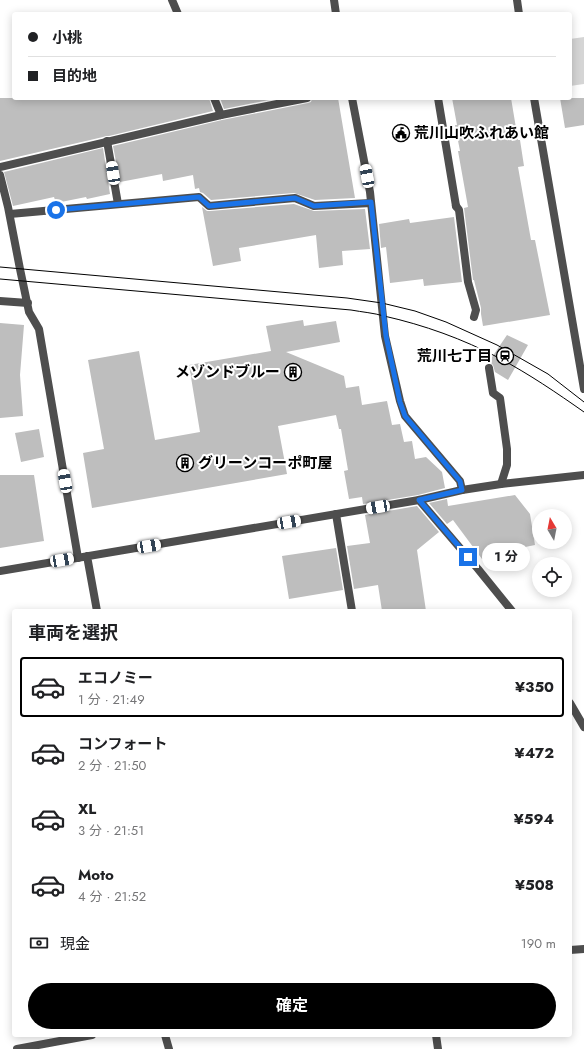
<!DOCTYPE html>
<html lang="ja">
<meta charset="utf-8">
<style>
body{margin:0;font-family:Jost,"Noto Sans JP",sans-serif;background:#f2f2f2;color:#202124;height:100vh;display:flex;flex-direction:column;font-size:15px;white-space:nowrap}
*{box-sizing:border-box;margin:0}
p{font-size:13px;color:#757577}
.icon{flex:none;width:22px;height:22px;fill:none;stroke:currentColor;stroke-width:2;stroke-linecap:round;stroke-linejoin:round}
.map{position:relative;flex:1;overflow:hidden}
.side{position:absolute;left:12px;top:609px;width:560px;height:428px;display:flex;flex-direction:column;background:#fff;border-radius:4px;box-shadow:0 2px 10px #0003}
.side>*{flex:none}
.banner{position:absolute;left:12px;top:12px;width:560px;height:88px;border-radius:4px;box-shadow:0 2px 10px #0003;display:grid;align-content:center;height:88px;padding:0 16px;background:#fff}
.needle{width:26px;rotate:350deg}
.fabs{position:absolute;left:532px;top:509px;display:grid;gap:8px}
.fabs a{display:grid;place-items:center;width:40px;height:40px;border-radius:50%;background:#fff;box-shadow:0 2px 10px #0003;font-size:20px}
.end{position:absolute;width:18px;height:18px;margin:-9px;border:5px solid #1a73e8;background:#fff;box-shadow:0 0 0 2px #fff}
.from{border-radius:50%}
.bubble{position:absolute;height:28px;border-radius:14px;background:#fff;box-shadow:0 2px 10px #0003;font-size:13px;font-weight:700;line-height:28px;text-align:center}
.car{position:absolute;width:12px;height:24px;margin:-12px -6px;border-radius:5px;box-shadow:0 0 3px 1px #0007;background:linear-gradient(#fff 24%,#345 0 40%,#fff 0 76%,#345 0 86%,#fff 0)}
.banner b{display:flex;align-items:center;gap:14px;height:38px;font-size:15px}
.banner b+b{border-top:1px solid #e0e0e0}
.banner i{width:10px;height:10px;background:#202124}
ul{padding:0;list-style:none}
li{display:flex;align-items:center;gap:12px;height:60px;margin:0 8px 6px;padding:0 8px;border:2px solid transparent;border-radius:4px}
li div{flex:1}
li b{display:block;font-size:15px}
li em{font-style:normal;font-weight:700}
li.on{border-color:#000}
li>.icon{width:36px;height:36px;stroke-width:1.5}
h2{padding:0 16px;font-size:18px;line-height:48px}
.pay{display:flex;align-items:center;gap:10px;height:44px;padding:0 16px;font-size:15px}
.pay p{margin-inline-start:auto}
.primary-button{display:flex;gap:8px;margin-top:auto;padding:8px 16px}
.primary-button a{flex:1;height:46px;border-radius:24px;background:#000;color:#fff;font-size:16px;font-weight:700;line-height:46px;text-align:center}
.map>svg:first-child{display:block}
.green{fill:#d5d5d5}
.building{fill:#bebebe}
.lines{fill:none;stroke-linecap:round;stroke-linejoin:round}
.service{stroke:#4e4e4e;stroke-width:8}
.minor{stroke:#4e4e4e;stroke-width:8}
.tertiary{stroke:#4e4e4e;stroke-width:8}
.tram{stroke:#000;stroke-width:1}
.route{stroke:#1a73e8;stroke-width:5}
.labels{text-anchor:middle;dominant-baseline:central;stroke-width:4;stroke-linejoin:round;paint-order:stroke}
.poi-label{font-size:15px;font-weight:bold;fill:#000;stroke:#fff;text-anchor:start}
</style>
<div class="map">
<svg width="584" height="1049" viewBox="0 0 584 1049">
<rect width="100%" height="100%" fill="#fff"/>
<path class="green" d="M 584,37 L 584,84 L 570,86 L 570,39 Z"/>
<path class="building" d="M 0,98 L 209,98 L 213,111 L 109,136 L 106,136 L 103,137 L 0,161 Z
M 220,98 L 279,98 L 224,109 Z
M 312,98 L 338,98 L 355,198 L 315,200 L 294,193 L 211,200 L 203,193 L 200,192 L 199,188 L 195,189 L 193,175 L 163,181 L 162,174 L 120,182 L 113,146 L 222,120 L 308,103 L 311,102 Z
M 452,98 L 511,98 L 518,140 L 520,140 L 524,166 L 518,167 L 531,240 L 535,240 L 550,315 L 483,326 L 481,314 L 481,308 L 474,280 L 473,280 L 464,208 L 468,207 L 458,151 L 460,151 L 455,125 L 457,125 Z
M 560,98 L 584,98 L 584,125 L 565,128 Z
M 103,148 L 110,194 L 87,199 L 86,197 L 56,203 L 54,197 L 13,206 L 4,172 Z
M 294,204 L 314,211 L 365,209 L 370,249 L 342,251 L 343,265 L 319,268 L 316,235 L 239,248 L 241,261 L 213,266 L 202,207 L 207,211 L 210,211 Z
M 454,217 L 462,282 L 424,286 L 423,279 L 390,283 L 386,247 L 381,248 L 379,224 L 409,219 L 410,223 Z
M 303,320 L 304,326 L 336,321 L 340,342 L 286,352 L 344,376 L 346,388 L 359,386 L 362,405 L 387,401 L 392,425 L 400,424 L 404,442 L 412,441 L 415,459 L 426,457 L 442,472 L 445,488 L 418,495 L 363,504 L 362,497 L 349,499 L 344,471 L 348,470 L 341,429 L 339,429 L 336,415 L 278,426 L 287,474 L 92,508 L 83,453 L 104,449 L 88,360 L 139,351 L 155,440 L 200,432 L 189,365 L 271,351 L 266,326 Z
M 0,323 L 24,325 L 20,375 L 23,416 L 0,418 Z
M 507,335 L 528,345 L 508,380 L 495,372 L 493,365 L 491,363 L 488,363 Z
M 39,429 L 44,457 L 21,462 L 15,433 Z
M 0,475 L 34,475 L 44,541 L 0,548 Z
M 515,495 L 530,514 L 535,545 L 500,552 L 500,556 L 482,559 L 453,520 L 447,524 L 429,503 L 447,499 L 448,506 Z
M 417,506 L 439,532 L 417,550 L 426,611 L 382,611 L 378,585 L 354,589 L 347,546 L 370,543 L 365,515 Z
M 336,548 L 343,590 L 289,599 L 282,556 Z"/>
<g class="lines">
<path class="service" d="M 172,0 L 178,14
M 334,0 L 336,14
M 214,98 L 221,115
M 352,98 L 370,192 L 385,336 L 400,401 L 405,416 L 460,481 L 462,490
M 107,141 L 118,204
M 456,206 L 459,210 L 468,282 L 476,310 L 474,317
M 10,214 L 199,197 L 209,206 L 295,198 L 314,206 L 371,203
M 489,368 L 493,393 L 500,398 L 507,449 L 507,465 L 501,484
M 419,500 L 478,569 L 512,611
M 336,514 L 352,611
M 570,703 L 584,727
M 436,1035 L 438,1049"/>
<path class="minor" d="M 438,98 L 456,206
M 0,167 L 221,115 L 307,98
M 0,175 L 8,207 L 20,269 L 29,312 L 39,329 L 78,558
M 0,301 L 28,303
M 165,1035 L 169,1049
M 17,1049 L 92,1035"/>
<path class="tertiary" d="M 517,0 L 519,14
M 534,98 L 584,389
M 87,556 L 97,611
M 0,571 L 419,500 L 462,490 L 501,484 L 584,475
M 570,950 L 584,949"/>
<path class="tram" d="M 0,267 L 347,298 L 382,303 L 415,311 L 446,322 L 497,345 L 548,374 L 584,402
M 0,279 L 351,310 C 362,312 374,313 384,316 C 424,325 463,339 499,358 C 529,374 557,393 584,412"/>
</g>
<g class="lines">
<path class="route" d="M 56,210 L 199,197 L 209,206 L 295,198 L 314,206 L 371,202 L 386,336 L 400,402 L 405,416 L 460,481 L 462,490 L 419,500 L 468,557"/>
</g>
<defs>
<g id="civic-ring" transform="scale(0.9)"><circle r="9.5" fill="#fff" stroke="#000" stroke-width="1.5"/><path d="M-.6-6.5H3V-4.5H.6V-3L4-1V1h2V6H-6V1h2V-1L-.6-3ZM-1.2 2.5V6h2.4V2.5Z" fill="#000"/></g>
<g id="station-ring" transform="scale(0.9)"><circle r="9.5" fill="#fff" stroke="#000" stroke-width="1.5"/><path d="M-3-6H3Q5-6 5-4V2Q5 4 3 4L4.5 6H3L1.5 4h-3L-3 6H-4.5L-3 4Q-5 4-5 2V-4Q-5-6-3-6ZM-3.5-4v3h7v-3ZM-3.5 1v1.5H-2V1ZM2 1v1.5H3.5V1Z" fill="#000"/></g>
<g id="building-ring" transform="scale(0.9)"><circle r="9.5" fill="#fff" stroke="#000" stroke-width="1.5"/><path d="M-4-6H4V6H1V3H-1V6H-4ZM-2.5-4.3h1.7v1.8h-1.7ZM.8-4.3h1.7v1.8H.8ZM-2.5-1h1.7V.8h-1.7ZM.8-1h1.7V.8H.8Z" fill="#000"/></g>
</defs>
<g fill-rule="evenodd">
<use href="#civic-ring" x="401" y="133"/>
<use href="#station-ring" x="505" y="356"/>
<use href="#building-ring" x="293" y="372"/>
<use href="#building-ring" x="185" y="463"/>
</g>
<g class="labels">
<g class="poi-label">
<text x="414" y="133">荒川山吹ふれあい館</text>
<text x="492" y="356" text-anchor="end">荒川七丁目</text>
<text x="280" y="372" text-anchor="end">メゾンドブルー</text>
<text x="198" y="463">グリーンコーポ町屋</text>
</g>
</g>
</svg>
<div class="fabs">
<a><svg class="needle" viewBox="-14 -14 28 28"><path d="M0-13l5 13h-10z" fill="#e53935"/><path d="M0 13l5-13h-10z" fill="#757577"/></svg></a>
<a><svg class="icon" aria-label="locate" viewBox="0 0 24 24"><circle cx="12" cy="12" r="6"/><path d="M12 2v4M12 18v4M2 12h4M18 12h4"/></svg></a>
</div>
<i class="end from" style="left:56px;top:210px"></i>
<i class="end" style="left:468px;top:557px"></i>
<div class="bubble" style="left:482px;top:543px;width:48px">1 分</div>
<i class="car" style="left:113px;top:173px;rotate:351deg"></i>
<i class="car" style="left:367px;top:176px;rotate:349deg"></i>
<i class="car" style="left:65px;top:481px;rotate:350deg"></i>
<i class="car" style="left:378px;top:507px;rotate:260deg"></i>
<i class="car" style="left:289px;top:522px;rotate:80deg"></i>
<i class="car" style="left:149px;top:546px;rotate:80deg"></i>
<i class="car" style="left:62px;top:560px;rotate:80deg"></i>
<div class="banner">
<b><i class="from"></i>小桃</b>
<b><i></i>目的地</b>
</div>
<section class="side">
<h2>車両を選択</h2>
<ul>
<li class="on"><svg class="icon" aria-label="car" viewBox="0 0 24 24"><path d="M5 17H2v-5l4-1 3-4h7l3 4 3 1v5h-3M9 17h6M6 11h13"/><circle cx="7" cy="17" r="2"/><circle cx="17" cy="17" r="2"/></svg><div><b>エコノミー</b><p>1 分 · 21:49</p></div><em>¥350</em></li>
<li><svg class="icon" aria-label="car" viewBox="0 0 24 24"><path d="M5 17H2v-5l4-1 3-4h7l3 4 3 1v5h-3M9 17h6M6 11h13"/><circle cx="7" cy="17" r="2"/><circle cx="17" cy="17" r="2"/></svg><div><b>コンフォート</b><p>2 分 · 21:50</p></div><em>¥472</em></li>
<li><svg class="icon" aria-label="car" viewBox="0 0 24 24"><path d="M5 17H2v-5l4-1 3-4h7l3 4 3 1v5h-3M9 17h6M6 11h13"/><circle cx="7" cy="17" r="2"/><circle cx="17" cy="17" r="2"/></svg><div><b>XL</b><p>3 分 · 21:51</p></div><em>¥594</em></li>
<li><svg class="icon" aria-label="car" viewBox="0 0 24 24"><path d="M5 17H2v-5l4-1 3-4h7l3 4 3 1v5h-3M9 17h6M6 11h13"/><circle cx="7" cy="17" r="2"/><circle cx="17" cy="17" r="2"/></svg><div><b>Moto</b><p>4 分 · 21:52</p></div><em>¥508</em></li>
</ul>
<div class="pay"><svg class="icon" aria-label="cash" viewBox="0 0 24 24"><path d="M3 7h18v10H3z"/><circle cx="12" cy="12" r="2"/></svg>現金<p>190 m</p></div>
<div class="primary-button"><a>確定</a></div>
</section>
</div>
